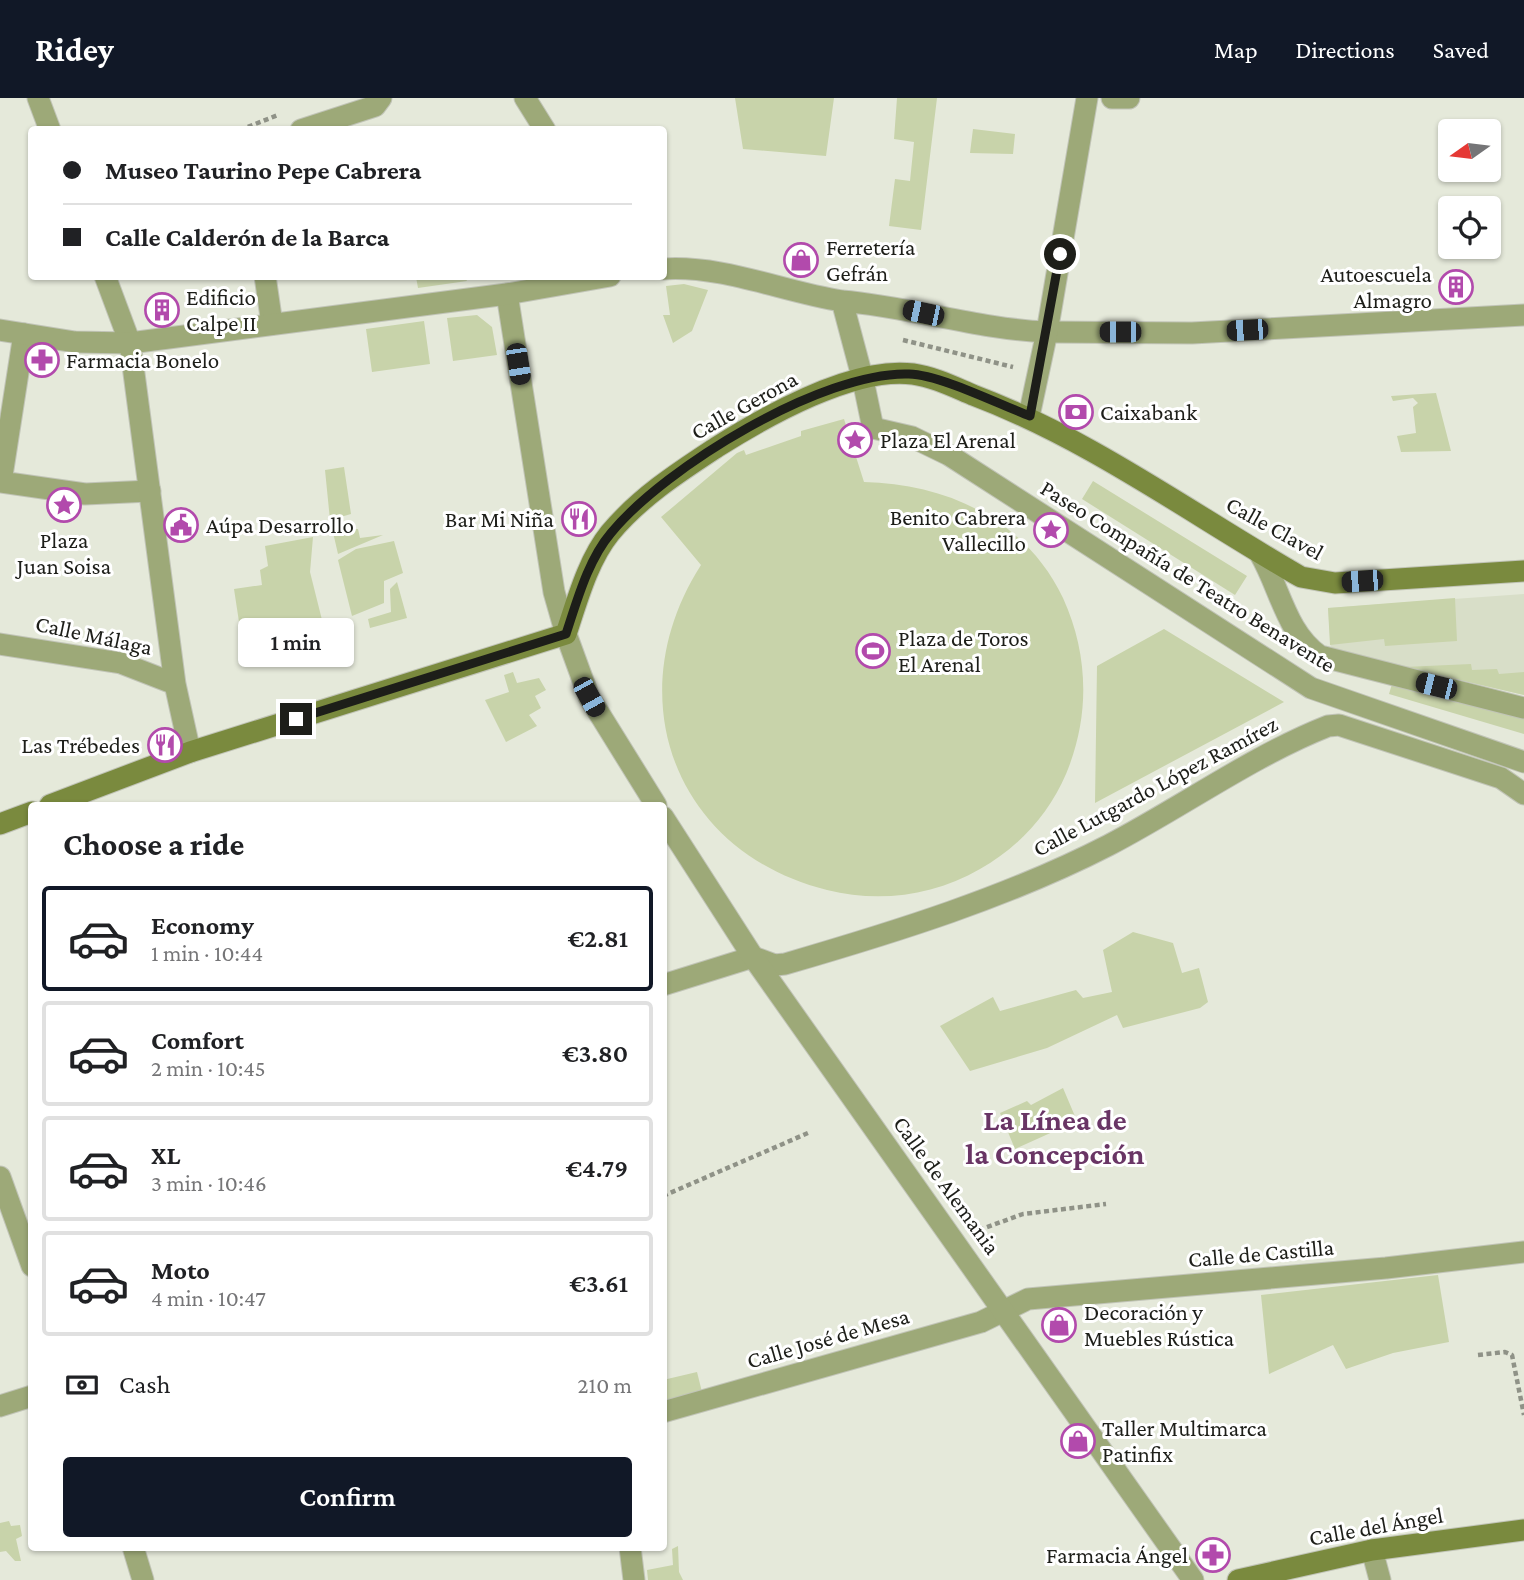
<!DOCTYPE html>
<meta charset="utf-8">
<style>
body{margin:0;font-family:"Crimson Pro",serif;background:#f2f2f2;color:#202124;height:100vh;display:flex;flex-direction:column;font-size:26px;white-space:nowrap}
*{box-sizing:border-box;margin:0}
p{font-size:23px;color:#757577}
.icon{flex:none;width:38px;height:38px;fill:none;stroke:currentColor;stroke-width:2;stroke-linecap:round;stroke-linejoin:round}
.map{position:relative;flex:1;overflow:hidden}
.details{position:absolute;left:28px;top:704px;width:639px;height:749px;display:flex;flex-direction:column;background:#fff;border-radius:7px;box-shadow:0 2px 5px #0004}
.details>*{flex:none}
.hud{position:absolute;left:28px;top:28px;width:639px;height:154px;border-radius:7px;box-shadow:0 2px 5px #0004;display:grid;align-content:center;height:154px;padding:0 35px;background:#fff}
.needle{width:46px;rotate:256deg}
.fabs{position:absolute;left:1438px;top:21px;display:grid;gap:14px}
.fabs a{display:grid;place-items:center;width:63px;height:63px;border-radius:7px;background:#fff;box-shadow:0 2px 5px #0004;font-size:35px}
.end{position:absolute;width:32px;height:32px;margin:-16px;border:9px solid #1d1e19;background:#fff;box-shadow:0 0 0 4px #fff}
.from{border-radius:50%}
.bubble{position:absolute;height:49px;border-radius:7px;background:#fff;box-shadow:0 2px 5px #0004;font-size:23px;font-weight:600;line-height:49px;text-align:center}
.car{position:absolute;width:21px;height:42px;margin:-21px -10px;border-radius:9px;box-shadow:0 0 5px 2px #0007;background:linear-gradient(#222 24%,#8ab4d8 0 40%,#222 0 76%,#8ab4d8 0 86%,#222 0)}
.hud b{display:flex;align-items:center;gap:24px;height:66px;font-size:26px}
.hud b+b{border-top:2px solid #e0e0e0}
.hud i{width:18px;height:18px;background:#202124}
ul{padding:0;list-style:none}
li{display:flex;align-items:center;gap:21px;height:105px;margin:0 14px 10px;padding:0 21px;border:4px solid #e0e0e0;border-radius:7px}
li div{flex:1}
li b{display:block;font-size:26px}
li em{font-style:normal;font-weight:600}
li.selected{border-color:#111827}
li>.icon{width:63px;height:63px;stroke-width:1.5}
h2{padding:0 35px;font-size:32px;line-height:84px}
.pay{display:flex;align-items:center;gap:18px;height:77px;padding:0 35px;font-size:26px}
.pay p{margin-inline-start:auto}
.action{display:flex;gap:14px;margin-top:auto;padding:14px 35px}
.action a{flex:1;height:80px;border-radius:7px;background:#111827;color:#fff;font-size:28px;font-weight:600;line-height:80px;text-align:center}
header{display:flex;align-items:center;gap:42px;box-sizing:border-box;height:98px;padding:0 35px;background:#111827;color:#fff}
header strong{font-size:33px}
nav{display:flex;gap:38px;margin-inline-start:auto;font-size:24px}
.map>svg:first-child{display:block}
.built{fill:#d8dec8}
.green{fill:#c8d3aa}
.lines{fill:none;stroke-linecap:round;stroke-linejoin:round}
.pedestrian-casing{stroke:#c1c4b7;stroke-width:23}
.minor-casing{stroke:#c1c4b7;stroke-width:23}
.tertiary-casing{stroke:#c1c4b7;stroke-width:23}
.secondary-casing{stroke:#c1c4b7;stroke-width:23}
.path{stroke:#8f9287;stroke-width:4.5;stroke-dasharray:5 3.5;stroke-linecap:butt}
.pedestrian{stroke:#9da978;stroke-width:21}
.minor{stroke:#9da978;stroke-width:21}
.tertiary{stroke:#9da978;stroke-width:21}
.secondary{stroke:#7a8a3e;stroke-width:21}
.route{stroke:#1d1e19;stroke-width:9}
.labels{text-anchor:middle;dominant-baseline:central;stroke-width:6;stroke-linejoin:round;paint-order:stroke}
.poi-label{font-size:23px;fill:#1d1e19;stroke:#fff;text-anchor:start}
.street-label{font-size:23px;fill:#1d1e19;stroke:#fff}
.district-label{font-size:30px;font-weight:bold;fill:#693565;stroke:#fff}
</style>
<header>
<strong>Ridey</strong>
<nav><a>Map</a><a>Directions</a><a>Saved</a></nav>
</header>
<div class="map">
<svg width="1524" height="1482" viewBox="0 0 1524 1482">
<rect width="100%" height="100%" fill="#e5e9da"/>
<path class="built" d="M 1524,496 L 1524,597 L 1331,552 L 1328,510 Z"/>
<path class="green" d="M 735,0 L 834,0 L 826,58 L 743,51 Z
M 897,0 L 937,0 L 921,132 L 889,128 L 895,81 L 910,83 L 914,44 L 894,41 Z
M 973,31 L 1015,36 L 1013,56 L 970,55 Z
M 416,179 L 465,179 L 467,183 L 418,190 Z
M 684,186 L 708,192 L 692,233 L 673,245 L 663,217 L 670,217 L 666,188 Z
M 477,217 L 492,229 L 497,257 L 453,263 L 447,220 Z
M 424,223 L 430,266 L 372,274 L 366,231 Z
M 1436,295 L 1451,353 L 1401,354 L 1397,338 L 1416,335 L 1413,309 L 1418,305 L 1413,300 L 1393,303 L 1391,298 Z
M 844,321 L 864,384 C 947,386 1025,421 1063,500 C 1089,557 1090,619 1066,676 C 1049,716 1018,750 980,771 C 933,798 879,805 827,792 C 674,754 617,598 701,467 L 661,419 L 737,355 L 744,352 L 746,357 L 801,338 L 801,333 Z
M 344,369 L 351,416 L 330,422 L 325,372 Z
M 1093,383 L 1247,478 L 1235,497 L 1082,401 Z
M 352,425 L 353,431 L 358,431 L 360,440 L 383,437 L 338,456 L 332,430 Z
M 313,439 L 310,474 L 322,522 L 305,528 L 241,537 L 234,491 L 262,487 L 260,472 L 268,468 L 265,448 Z
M 394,443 L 403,475 L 384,483 L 384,505 L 352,518 L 338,462 L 356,451 Z
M 397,484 L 407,520 L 370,530 L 368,521 L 391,514 L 390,491 Z
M 1455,500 L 1457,543 L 1385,548 L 1384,541 L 1330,547 L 1328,510 Z
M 1164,531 L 1284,604 L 1095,705 L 1097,568 Z
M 1471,566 L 1472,572 L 1497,571 L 1499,576 L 1524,574 L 1524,597 L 1404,569 Z
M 513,574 L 517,585 L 539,580 L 546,592 L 535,598 L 541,610 L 529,617 L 537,628 L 506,644 L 485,602 L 509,594 L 504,577 Z
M 1392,586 L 1524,617 L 1524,636 L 1389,596 Z
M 1133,834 L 1173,845 L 1182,875 L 1199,870 L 1208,904 L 1200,910 L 1123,930 L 1117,917 L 1047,950 L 970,973 L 940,928 L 993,899 L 1000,913 L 1076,892 L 1083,900 L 1112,894 L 1103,852 Z
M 1063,990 L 1077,1023 L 1015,1051 L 1000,1015 L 1027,1003 L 1031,1007 Z
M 1438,1177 L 1449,1244 L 1393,1255 L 1346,1271 L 1333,1247 L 1269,1276 L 1261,1197 Z
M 697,1274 L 702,1294 L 663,1304 L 663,1282 Z
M 9,1423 L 11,1428 L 20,1427 L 22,1438 L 16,1441 L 21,1463 L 15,1463 L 6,1453 L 0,1454 L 0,1425 Z
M 678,1448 L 679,1474 L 683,1482 L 648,1482 L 647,1472 L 673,1467 L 672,1451 Z"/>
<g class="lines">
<g class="pedestrian-casing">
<path id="pedestrian" d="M 24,236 L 1,384 L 85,396 L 150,393
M 873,330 L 912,339 L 949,357 L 1311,590 L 1524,664
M 0,1308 L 32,1298"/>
</g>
<g class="minor-casing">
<path id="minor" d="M 38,0 L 50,32
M 525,0 L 545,32
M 1112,0 L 1129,0
M 301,32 L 375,8 L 381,0
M 105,178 L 130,245 L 175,586 L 190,654
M 265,178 L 272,226
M 507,196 L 554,494 L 566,536
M 1047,234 L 1192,235 L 1524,217
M 863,282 L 873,330
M 1260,456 C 1280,490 1286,535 1320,558 L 1524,610
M 0,546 L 121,565 L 175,586
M 663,887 L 753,859 L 775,867 L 785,866 C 895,834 1008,799 1109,747 C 1182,709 1252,658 1328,628 L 1339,627 L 1501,680 L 1524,696
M 0,1079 L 32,1168
M 663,1314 L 981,1224 L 1028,1201 L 1386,1170 L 1524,1154
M 133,1449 L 143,1482
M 630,1449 L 634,1482"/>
</g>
<g class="tertiary-casing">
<path id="tertiary" d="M 663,171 C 724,167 783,194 842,203 L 863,282
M 842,203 C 911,209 978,231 1047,234
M 0,232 L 75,244 L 130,245 L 507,196 L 610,178
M 1029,318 L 1047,234 L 1087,0
M 566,536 L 589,599 L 656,707
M 663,719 L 753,859 L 1193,1482
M 1372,1452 L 1380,1482"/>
</g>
<g class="secondary-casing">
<path id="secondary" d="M 50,707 L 190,654 L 566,536 C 577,503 588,462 610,435 C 640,399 679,374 717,349 C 766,318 854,268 913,276 C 934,279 954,289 973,297 C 1090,341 1193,417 1301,479 L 1335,485 L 1524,473
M 0,726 L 32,714
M 1238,1482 L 1372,1452 L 1524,1432"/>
</g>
<path class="path" d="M 240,32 L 278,17
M 903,242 L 1013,269
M 663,1098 L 808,1035
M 979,1132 L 1023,1116 L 1106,1106
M 1478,1257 L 1505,1254 L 1512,1257 L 1524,1317"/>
<use href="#pedestrian" class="pedestrian"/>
<use href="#minor" class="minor"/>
<use href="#tertiary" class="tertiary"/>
<use href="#secondary" class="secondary"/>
</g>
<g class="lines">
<path class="route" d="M 296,621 L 566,536 C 577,503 588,462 611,435 C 665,369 823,273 909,276 C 941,277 998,306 1030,318 L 1060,156"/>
</g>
<defs>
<g id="shop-ring" transform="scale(1.75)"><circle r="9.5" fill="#fff" stroke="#b24aac" stroke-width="1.5"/><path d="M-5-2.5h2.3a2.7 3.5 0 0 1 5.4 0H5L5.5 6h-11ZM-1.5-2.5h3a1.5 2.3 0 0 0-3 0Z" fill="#b24aac"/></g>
<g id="building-ring" transform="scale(1.75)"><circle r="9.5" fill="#fff" stroke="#b24aac" stroke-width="1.5"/><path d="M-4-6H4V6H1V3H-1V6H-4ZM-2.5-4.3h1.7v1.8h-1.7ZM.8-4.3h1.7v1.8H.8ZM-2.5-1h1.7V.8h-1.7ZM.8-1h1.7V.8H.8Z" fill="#b24aac"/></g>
<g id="pharmacy-ring" transform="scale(1.75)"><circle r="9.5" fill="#fff" stroke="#b24aac" stroke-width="1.5"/><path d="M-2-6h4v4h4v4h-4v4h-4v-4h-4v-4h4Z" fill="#b24aac"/></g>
<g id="bank-ring" transform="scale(1.75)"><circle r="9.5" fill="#fff" stroke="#b24aac" stroke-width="1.5"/><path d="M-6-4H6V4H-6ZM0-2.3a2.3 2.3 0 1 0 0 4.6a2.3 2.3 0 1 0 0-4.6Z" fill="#b24aac"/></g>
<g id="sight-ring" transform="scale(1.75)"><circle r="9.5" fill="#fff" stroke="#b24aac" stroke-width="1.5"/><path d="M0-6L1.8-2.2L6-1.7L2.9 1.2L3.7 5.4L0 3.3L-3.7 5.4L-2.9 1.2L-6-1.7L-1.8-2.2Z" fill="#b24aac"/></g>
<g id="restaurant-ring" transform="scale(1.75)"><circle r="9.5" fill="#fff" stroke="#b24aac" stroke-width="1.5"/><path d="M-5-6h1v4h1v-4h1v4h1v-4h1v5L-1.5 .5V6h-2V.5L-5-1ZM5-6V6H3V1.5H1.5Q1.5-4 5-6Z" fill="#b24aac"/></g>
<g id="civic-ring" transform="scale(1.75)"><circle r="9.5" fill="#fff" stroke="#b24aac" stroke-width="1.5"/><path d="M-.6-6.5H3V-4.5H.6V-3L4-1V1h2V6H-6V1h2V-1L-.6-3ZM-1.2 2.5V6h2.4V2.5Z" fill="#b24aac"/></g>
<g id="stadium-ring" transform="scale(1.75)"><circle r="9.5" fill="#fff" stroke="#b24aac" stroke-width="1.5"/><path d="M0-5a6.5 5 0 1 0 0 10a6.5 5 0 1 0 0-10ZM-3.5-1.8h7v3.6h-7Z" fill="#b24aac"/></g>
</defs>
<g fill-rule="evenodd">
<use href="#shop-ring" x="801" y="162"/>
<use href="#building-ring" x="1456" y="189"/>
<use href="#building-ring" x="162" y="212"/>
<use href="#pharmacy-ring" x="42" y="262"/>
<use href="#bank-ring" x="1076" y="314"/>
<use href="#sight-ring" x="855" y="342"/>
<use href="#sight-ring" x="64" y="407"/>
<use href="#restaurant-ring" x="579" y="421"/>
<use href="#civic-ring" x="181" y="427"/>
<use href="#sight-ring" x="1051" y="432"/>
<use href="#stadium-ring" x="873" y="553"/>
<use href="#restaurant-ring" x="165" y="647"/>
<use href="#shop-ring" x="1059" y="1227"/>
<use href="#shop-ring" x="1078" y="1343"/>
<use href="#pharmacy-ring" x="1213" y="1457"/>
</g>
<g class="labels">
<g class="poi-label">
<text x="826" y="149">Ferretería<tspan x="826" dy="26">Gefrán</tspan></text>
<text x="1432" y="176" text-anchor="end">Autoescuela<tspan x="1432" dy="26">Almagro</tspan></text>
<text x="186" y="199">Edificio<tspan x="186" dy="26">Calpe II</tspan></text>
<text x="66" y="262">Farmacia Bonelo</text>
<text x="1100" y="314">Caixabank</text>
<text x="880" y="342">Plaza El Arenal</text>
<text x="1026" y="419" text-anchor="end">Benito Cabrera<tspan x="1026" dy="26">Vallecillo</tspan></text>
<text x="554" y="421" text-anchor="end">Bar Mi Niña</text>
<text x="206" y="427">Aúpa Desarrollo</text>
<text x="64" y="442" text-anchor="middle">Plaza<tspan x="64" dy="26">Juan Soisa</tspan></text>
<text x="898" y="540">Plaza de Toros<tspan x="898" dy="26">El Arenal</tspan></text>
<text x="140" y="647" text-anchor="end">Las Trébedes</text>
<text x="1084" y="1214">Decoración y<tspan x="1084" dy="26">Muebles Rústica</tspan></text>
<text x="1102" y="1330">Taller Multimarca<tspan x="1102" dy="26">Patinfix</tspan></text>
<text x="1188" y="1457" text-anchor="end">Farmacia Ángel</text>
</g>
<g class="street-label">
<text transform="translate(744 307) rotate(-29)">Calle Gerona</text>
<text transform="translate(1275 430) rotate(29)">Calle Clavel</text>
<text transform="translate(1188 478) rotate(32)">Paseo Compañía de Teatro Benavente</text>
<text transform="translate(94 537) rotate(12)">Calle Málaga</text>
<text transform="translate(1155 688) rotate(-28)">Calle Lutgardo López Ramírez</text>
<text transform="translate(947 1087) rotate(54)">Calle de Alemania</text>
<text transform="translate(1261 1155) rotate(-5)">Calle de Castilla</text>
<text transform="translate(828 1240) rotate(-16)">Calle José de Mesa</text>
<text transform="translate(1376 1428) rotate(-10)">Calle del Ángel</text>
</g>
<g class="district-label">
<text x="1055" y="1021">La Línea de<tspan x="1055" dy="34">la Concepción</tspan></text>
</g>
</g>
</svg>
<div class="fabs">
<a><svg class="needle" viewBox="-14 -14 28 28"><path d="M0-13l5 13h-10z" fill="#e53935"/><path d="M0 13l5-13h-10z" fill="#757577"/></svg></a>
<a><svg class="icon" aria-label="locate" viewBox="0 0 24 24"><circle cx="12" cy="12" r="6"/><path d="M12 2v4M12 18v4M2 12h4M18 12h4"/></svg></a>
</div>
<i class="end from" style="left:1060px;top:156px"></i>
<i class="end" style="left:296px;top:621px"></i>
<div class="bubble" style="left:238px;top:520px;width:116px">1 min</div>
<i class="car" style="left:923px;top:215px;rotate:282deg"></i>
<i class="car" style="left:1247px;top:232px;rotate:267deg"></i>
<i class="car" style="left:1120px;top:234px;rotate:270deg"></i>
<i class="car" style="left:518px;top:266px;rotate:171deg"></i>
<i class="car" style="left:1362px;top:483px;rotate:266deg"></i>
<i class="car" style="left:1436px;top:588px;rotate:284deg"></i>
<i class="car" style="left:589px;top:599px;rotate:151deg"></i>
<div class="hud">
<b><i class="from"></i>Museo Taurino Pepe Cabrera</b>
<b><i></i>Calle Calderón de la Barca</b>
</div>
<section class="details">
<h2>Choose a ride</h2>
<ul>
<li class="selected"><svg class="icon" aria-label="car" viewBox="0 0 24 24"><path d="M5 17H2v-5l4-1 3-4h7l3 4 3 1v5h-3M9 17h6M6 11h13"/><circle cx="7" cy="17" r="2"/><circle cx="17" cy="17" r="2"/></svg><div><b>Economy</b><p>1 min · 10:44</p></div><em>€2.81</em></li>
<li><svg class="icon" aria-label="car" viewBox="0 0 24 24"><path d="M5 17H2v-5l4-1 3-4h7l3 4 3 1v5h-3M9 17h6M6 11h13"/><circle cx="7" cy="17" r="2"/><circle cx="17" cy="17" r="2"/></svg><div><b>Comfort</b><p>2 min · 10:45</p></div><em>€3.80</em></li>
<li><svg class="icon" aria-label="car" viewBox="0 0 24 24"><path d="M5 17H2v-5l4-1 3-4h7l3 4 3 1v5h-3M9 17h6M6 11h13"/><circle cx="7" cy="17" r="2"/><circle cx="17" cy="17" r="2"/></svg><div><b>XL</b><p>3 min · 10:46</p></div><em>€4.79</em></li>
<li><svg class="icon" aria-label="car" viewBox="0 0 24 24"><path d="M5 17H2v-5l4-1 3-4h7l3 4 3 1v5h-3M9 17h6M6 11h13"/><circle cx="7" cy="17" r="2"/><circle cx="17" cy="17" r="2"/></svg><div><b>Moto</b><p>4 min · 10:47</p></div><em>€3.61</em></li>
</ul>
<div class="pay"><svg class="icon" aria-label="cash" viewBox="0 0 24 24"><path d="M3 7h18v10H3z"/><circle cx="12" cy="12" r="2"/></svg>Cash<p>210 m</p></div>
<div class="action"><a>Confirm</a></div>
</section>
</div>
